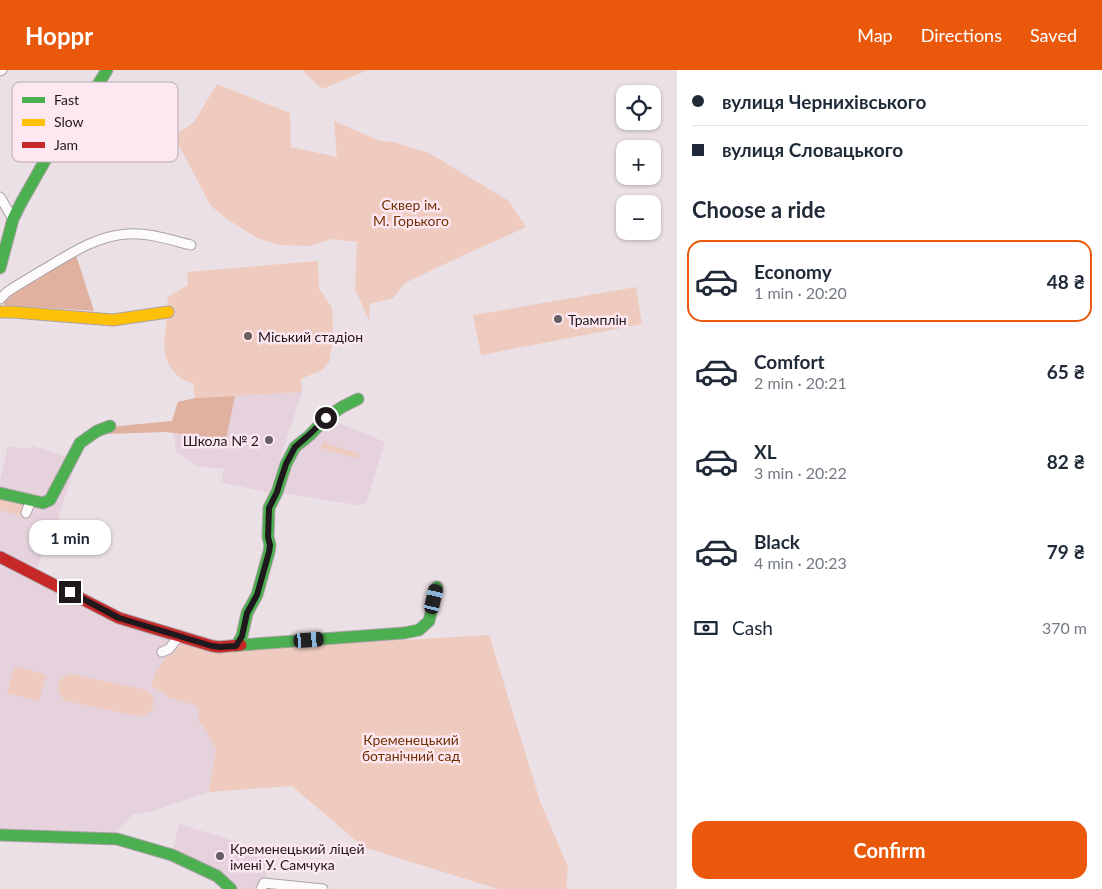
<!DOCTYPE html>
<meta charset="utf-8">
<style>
body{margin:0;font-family:Lato,sans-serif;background:#f6f6f7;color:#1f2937;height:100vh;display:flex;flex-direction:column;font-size:19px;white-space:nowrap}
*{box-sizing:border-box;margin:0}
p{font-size:16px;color:#747a83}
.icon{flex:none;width:28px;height:28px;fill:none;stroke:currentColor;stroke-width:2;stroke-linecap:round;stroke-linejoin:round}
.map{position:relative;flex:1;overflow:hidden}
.side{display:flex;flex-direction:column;background:#fff;width:425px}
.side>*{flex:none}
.top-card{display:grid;align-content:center;height:110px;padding:0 15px;background:#fff}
.tools{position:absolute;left:616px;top:15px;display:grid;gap:10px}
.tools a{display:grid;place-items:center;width:45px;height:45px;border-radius:10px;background:#fff;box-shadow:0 1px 4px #0004;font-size:25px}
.end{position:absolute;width:22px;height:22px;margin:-11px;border:6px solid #1f181c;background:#fff;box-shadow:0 0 0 2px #fff}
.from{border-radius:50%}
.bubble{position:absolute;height:35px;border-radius:15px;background:#fff;box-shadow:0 1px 4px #0004;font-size:16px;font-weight:700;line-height:35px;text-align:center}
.car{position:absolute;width:15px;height:30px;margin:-15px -8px;border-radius:6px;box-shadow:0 0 4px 1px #0007;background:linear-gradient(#222 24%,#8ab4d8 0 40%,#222 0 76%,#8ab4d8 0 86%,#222 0)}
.top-card b{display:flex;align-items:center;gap:18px;height:48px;font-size:19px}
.top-card b+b{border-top:1px solid #e0e1e3}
.top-card i{width:12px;height:12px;background:#1f2937}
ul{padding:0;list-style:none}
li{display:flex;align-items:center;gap:15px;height:82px;margin:0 10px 8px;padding:0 5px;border:2px solid transparent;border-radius:15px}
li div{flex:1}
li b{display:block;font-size:19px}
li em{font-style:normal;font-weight:700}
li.active{border-color:#ea580c}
li>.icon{width:45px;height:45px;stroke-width:1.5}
h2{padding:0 15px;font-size:22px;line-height:60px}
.pay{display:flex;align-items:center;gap:12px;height:55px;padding:0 15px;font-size:19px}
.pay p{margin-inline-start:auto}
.action{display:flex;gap:10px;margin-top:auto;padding:10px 15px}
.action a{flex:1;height:58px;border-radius:15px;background:#ea580c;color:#fff;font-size:20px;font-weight:700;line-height:58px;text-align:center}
header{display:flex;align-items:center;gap:30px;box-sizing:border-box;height:70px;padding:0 25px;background:#ea580c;color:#fff}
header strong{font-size:24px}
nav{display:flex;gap:28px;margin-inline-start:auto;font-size:18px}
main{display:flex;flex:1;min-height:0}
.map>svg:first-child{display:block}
.built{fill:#e6d2dc}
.green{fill:#eecbbe}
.forest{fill:#dfb19e}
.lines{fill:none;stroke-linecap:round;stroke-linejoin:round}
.street-casing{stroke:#aba2a6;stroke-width:11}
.fast-casing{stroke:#aba2a6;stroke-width:13}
.slow-casing{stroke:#aba2a6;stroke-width:13}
.jam-casing{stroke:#aba2a6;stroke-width:13}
.street{stroke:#fcfafb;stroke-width:9}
.fast{stroke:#4caf50;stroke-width:11}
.slow{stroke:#ffc107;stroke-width:11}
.jam{stroke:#c62828;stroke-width:11}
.route{stroke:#1f181c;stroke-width:6}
.poi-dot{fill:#665e62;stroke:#fde8f2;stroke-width:2}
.labels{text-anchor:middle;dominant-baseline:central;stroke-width:5;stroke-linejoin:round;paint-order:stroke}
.park-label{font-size:14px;fill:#723000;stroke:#fde8f2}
.poi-label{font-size:14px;fill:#1f181c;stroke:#fde8f2;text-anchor:start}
.key{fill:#fde8f2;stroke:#baaab2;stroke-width:1}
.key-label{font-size:14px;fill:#1f181c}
</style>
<header>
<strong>Hoppr</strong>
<nav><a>Map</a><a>Directions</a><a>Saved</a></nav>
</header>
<main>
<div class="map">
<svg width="677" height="819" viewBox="0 0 677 819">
<rect width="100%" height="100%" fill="#ebe0e5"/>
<path class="built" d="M 302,322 L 269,423 L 221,412 L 224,399 L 196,396 L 176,381 L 172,351 L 178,332 L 195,328 Z
M 326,348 L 385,372 L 366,434 L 357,435 L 345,433 L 277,422 L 286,394 Z
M 8,376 L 27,379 L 33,376 L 77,390 L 59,446 L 36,500 L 0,480 L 0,412 Z
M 0,494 L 117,554 L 186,573 L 178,578 L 174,583 L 166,587 L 160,597 L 151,616 L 164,623 L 168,627 L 197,635 L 199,642 L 198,651 L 205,659 L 216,680 L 209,722 L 153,741 L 132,745 L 116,761 L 114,769 L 0,765 Z
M 179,754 L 241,773 L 248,778 L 248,782 L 270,788 L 265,813 L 323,819 L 231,819 L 172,785 Z"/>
<path class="green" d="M 302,0 L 368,0 L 322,19 Z
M 217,14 L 290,43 L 291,77 L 337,87 L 334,51 L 380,71 L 393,72 L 429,83 L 509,131 L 526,157 L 449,192 L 405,213 L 393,228 L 370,234 L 369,250 L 355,219 L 357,172 L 332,169 L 311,176 L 279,175 L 257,168 L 227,149 L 211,136 L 174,66 L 194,52 Z
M 318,191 L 319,218 L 332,238 L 333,256 L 332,275 L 329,292 L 322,300 L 301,309 L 302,322 L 195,328 L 193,313 L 190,313 C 184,310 178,307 174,302 C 159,285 165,262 168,242 L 167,236 L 168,227 L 188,215 L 187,202 Z
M 636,217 L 642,254 L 481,285 L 473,245 Z
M 323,372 L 359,384 L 358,389 L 321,378 Z
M 0,424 L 26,431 L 22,446 L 0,440 Z
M 489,565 L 540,731 L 568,797 L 566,819 L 498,819 L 363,777 L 292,716 L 209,722 L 216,680 L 205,659 L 198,651 L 199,642 L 197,636 L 168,627 L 164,623 L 151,616 L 155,604 L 166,587 L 174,583 L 181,574 L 186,573 L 216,581 Z
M 15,596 L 46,605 L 39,631 L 7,623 Z
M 71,604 L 146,620 C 160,631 154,647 137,646 L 66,631 C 54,621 56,608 71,604 Z"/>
<path class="forest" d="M 76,185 L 94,241 L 4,235 L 5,228 Z
M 235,326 L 226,369 L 166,362 L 106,364 L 109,357 L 172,351 L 178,332 L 195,328 Z"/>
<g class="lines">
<g class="street-casing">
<path id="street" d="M 0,1 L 2,0
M 0,127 L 13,149
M 0,229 L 7,222 C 22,212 38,203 53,194 C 76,180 99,166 127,164 C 148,162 170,170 191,175
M 26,443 L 31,430
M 162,582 L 169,579 L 179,566
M 261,819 L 264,813 L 323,819"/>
</g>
<g class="fast-casing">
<path id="fast" d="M 0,198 L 13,149 L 21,133 L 51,80 L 90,27 L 107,0
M 0,423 L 43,433 L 50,430 L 80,373 L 97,361 L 110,356
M 241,575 L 404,563 L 419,560 L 429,551 L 437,517
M 236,576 L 242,566 L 247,543 L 257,525 L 269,482 L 270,475 L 268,467 L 269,438 L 277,422 L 286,394 L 295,377 L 310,365 L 326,348 L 342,337 L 358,329
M 0,765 L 117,769 L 172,785 L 217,806 L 231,819"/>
</g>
<g class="slow-casing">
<path id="slow" d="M 0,242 L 13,242 L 113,250 L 168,242"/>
</g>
<g class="jam-casing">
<path id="jam" d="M 0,487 L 119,548 L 212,576 L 219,577 L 241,575"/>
</g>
<use href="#street" class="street"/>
<use href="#fast" class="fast"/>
<use href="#slow" class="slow"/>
<use href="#jam" class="jam"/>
</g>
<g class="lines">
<path class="route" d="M 70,522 L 119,548 L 212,576 L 220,577 L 236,576 L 242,566 L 247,543 L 257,525 L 269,482 L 270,475 L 268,467 L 269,438 L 277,422 L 280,412 L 286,394 L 295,377 L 310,364 L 326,348"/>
</g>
<g class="poi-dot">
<circle cx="558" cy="249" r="5"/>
<circle cx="248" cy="266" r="5"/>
<circle cx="269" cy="370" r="5"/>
<circle cx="220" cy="786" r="5"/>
</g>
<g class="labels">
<g class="park-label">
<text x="411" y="134">Сквер ім.<tspan x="411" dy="16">М. Горького</tspan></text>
<text x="411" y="669">Кременецький<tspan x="411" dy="16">ботанічний сад</tspan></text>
</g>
<g class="poi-label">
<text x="568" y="249">Трамплін</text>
<text x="258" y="266">Міський стадіон</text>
<text x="259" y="370" text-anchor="end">Школа № 2</text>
<text x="230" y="778">Кременецький ліцей<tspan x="230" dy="16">імені У. Самчука</tspan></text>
</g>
</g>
<rect x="12" y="12" width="166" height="80" rx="8" class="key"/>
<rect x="22" y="27" width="23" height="6" fill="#4caf50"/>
<rect x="22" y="49" width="23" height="7" fill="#ffc107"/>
<rect x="22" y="72" width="23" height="6" fill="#c62828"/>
<g class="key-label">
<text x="54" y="35">Fast</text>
<text x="54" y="57">Slow</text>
<text x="54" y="80">Jam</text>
</g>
</svg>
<div class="tools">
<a><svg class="icon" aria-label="locate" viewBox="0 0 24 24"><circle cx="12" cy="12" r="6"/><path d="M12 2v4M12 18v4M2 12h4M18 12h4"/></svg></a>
<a>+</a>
<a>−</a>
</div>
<i class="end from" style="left:326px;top:348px"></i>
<i class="end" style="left:70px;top:522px"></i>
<div class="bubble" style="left:29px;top:450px;width:82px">1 min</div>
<i class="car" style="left:434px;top:529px;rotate:13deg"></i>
<i class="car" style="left:309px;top:570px;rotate:86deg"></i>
</div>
<section class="side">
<div class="top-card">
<b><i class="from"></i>вулиця Чернихівського</b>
<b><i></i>вулиця Словацького</b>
</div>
<h2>Choose a ride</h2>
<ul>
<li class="active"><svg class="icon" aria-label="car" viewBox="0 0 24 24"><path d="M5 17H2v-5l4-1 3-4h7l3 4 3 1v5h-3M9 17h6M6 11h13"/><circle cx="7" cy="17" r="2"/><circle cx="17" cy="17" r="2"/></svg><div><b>Economy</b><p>1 min · 20:20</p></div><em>48 ₴</em></li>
<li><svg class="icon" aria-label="car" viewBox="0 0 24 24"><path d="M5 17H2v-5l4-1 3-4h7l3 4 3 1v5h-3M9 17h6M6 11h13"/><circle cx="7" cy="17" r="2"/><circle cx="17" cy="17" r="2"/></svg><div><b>Comfort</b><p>2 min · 20:21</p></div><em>65 ₴</em></li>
<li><svg class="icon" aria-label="car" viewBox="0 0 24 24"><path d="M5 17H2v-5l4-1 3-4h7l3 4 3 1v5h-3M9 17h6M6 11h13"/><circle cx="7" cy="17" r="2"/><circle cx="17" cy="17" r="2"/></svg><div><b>XL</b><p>3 min · 20:22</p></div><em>82 ₴</em></li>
<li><svg class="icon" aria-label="car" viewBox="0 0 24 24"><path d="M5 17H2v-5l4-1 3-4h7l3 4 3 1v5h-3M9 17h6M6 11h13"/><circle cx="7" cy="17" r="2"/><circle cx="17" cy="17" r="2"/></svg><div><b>Black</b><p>4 min · 20:23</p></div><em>79 ₴</em></li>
</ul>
<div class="pay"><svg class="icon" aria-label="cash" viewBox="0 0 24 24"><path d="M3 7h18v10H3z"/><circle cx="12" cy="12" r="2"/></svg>Cash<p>370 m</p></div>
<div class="action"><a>Confirm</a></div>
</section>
</main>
